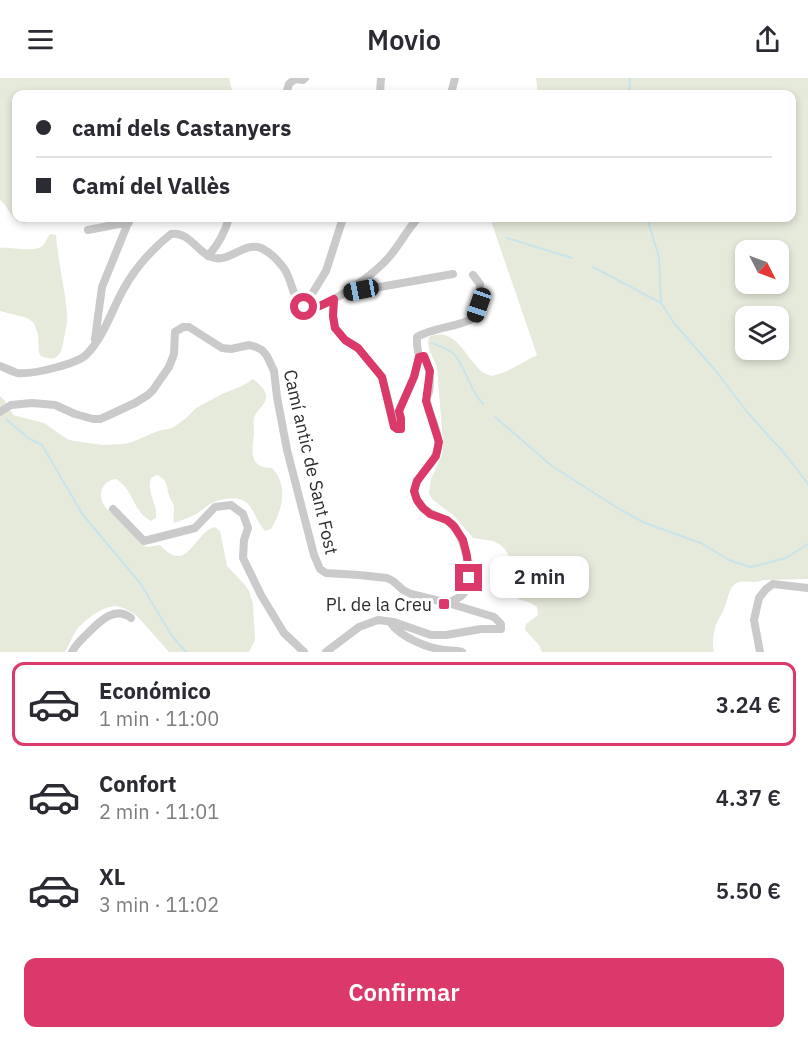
<!DOCTYPE html>
<html lang="es">
<meta charset="utf-8">
<style>
body{margin:0;font-family:"IBM Plex Sans",sans-serif;background:#f7f7f7;color:#2b2b33;height:100vh;display:flex;flex-direction:column;font-size:22px;white-space:nowrap}
*{box-sizing:border-box;margin:0}
p{font-size:20px;color:#7c7c81}
.icon{flex:none;width:33px;height:33px;fill:none;stroke:currentColor;stroke-width:2;stroke-linecap:round;stroke-linejoin:round}
.map{position:relative;height:574px;overflow:hidden}
.drawer{display:flex;flex-direction:column;background:#fff;flex:1}
.drawer>*{flex:none}
.hud{position:absolute;left:12px;top:12px;width:784px;height:132px;border-radius:12px;box-shadow:0 3px 9px #0003;display:grid;align-content:center;height:132px;padding:0 24px;background:#fff}
.needle{width:39px;rotate:132deg}
.tools{position:absolute;left:735px;top:162px;display:grid;gap:12px}
.tools a{display:grid;place-items:center;width:54px;height:54px;border-radius:12px;background:#fff;box-shadow:0 3px 9px #0003;font-size:30px}
.end{position:absolute;width:27px;height:27px;margin:-14px;border:8px solid #db3969;background:#fff;box-shadow:0 0 0 3px #fff}
.from{border-radius:50%}
.bubble{position:absolute;height:42px;border-radius:12px;background:#fff;box-shadow:0 3px 9px #0003;font-size:20px;font-weight:600;line-height:42px;text-align:center}
.car{position:absolute;width:18px;height:36px;margin:-18px -9px;border-radius:8px;box-shadow:0 0 4px 2px #0007;background:linear-gradient(#222 24%,#8ab4d8 0 40%,#222 0 76%,#8ab4d8 0 86%,#222 0)}
.hud b{display:flex;align-items:center;gap:21px;height:57px;font-size:22px}
.hud b+b{border-top:2px solid #e1e1e2}
.hud i{width:15px;height:15px;background:#2b2b33}
ul{padding:10px 0 0;list-style:none}
li{display:flex;align-items:center;gap:18px;height:84px;margin:0 12px 9px;padding:0 12px;border:3px solid transparent;border-radius:12px}
li div{flex:1}
li b{display:block;font-size:22px}
li em{font-style:normal;font-weight:600}
li.selected{border-color:#db3969}
li>.icon{width:54px;height:54px;stroke-width:1.5}
.button{display:flex;gap:12px;margin-top:auto;padding:12px 24px}
.button a{flex:1;height:69px;border-radius:12px;background:#db3969;color:#fff;font-size:24px;font-weight:600;line-height:69px;text-align:center}
header{display:flex;justify-content:space-between;align-items:center;height:78px;padding:0 24px;background:#fff;font-size:27px;font-weight:600}
.map>svg:first-child{display:block}
.green{fill:#e6eadb;fill-rule:evenodd}
.lines{fill:none;stroke-linecap:round;stroke-linejoin:round}
.stream{stroke:#c8e4e9;stroke-width:2}
.minor{stroke:#cacaca;stroke-width:8}
.route{stroke:#db3969;stroke-width:8}
.poi-dot{fill:#db3969;stroke:#fff;stroke-width:2}
.labels{text-anchor:middle;dominant-baseline:central;stroke-width:6;stroke-linejoin:round;paint-order:stroke}
.street-label{font-size:18px;fill:#2d2d2d;stroke:#fff}
.poi-label{font-size:18px;fill:#2d2d2d;stroke:#fff;text-anchor:end}
</style>
<header><svg class="icon" aria-label="menu" viewBox="0 0 24 24"><path d="M4 6h16M4 12h16M4 18h16"/></svg>Movio<svg class="icon" aria-label="share" viewBox="0 0 24 24"><path d="M12 15V3M7 8l5-5 5 5M5 13v7h14v-7"/></svg></header>
<div class="map">
<svg width="808" height="574" viewBox="0 0 808 574">
<rect width="100%" height="100%" fill="#fff"/>
<path class="green" d="M 0,0 L 229,0 L 233,16 L 16,16 L 16,140 L 29,140 L 25,145 C 10,142 10,130 0,122 Z
M 536,0 L 808,0 L 808,501 L 763,502 C 754,507 744,500 735,506 C 729,510 728,521 725,528 C 723,535 717,542 715,550 C 713,558 712,566 714,574 L 542,574 L 539,567 L 525,552 L 526,546 L 538,537 L 537,529 L 531,525 L 518,521 L 508,483 L 508,477 L 505,471 L 499,466 L 493,463 L 473,460 L 454,438 L 432,421 L 429,415 L 431,401 L 442,377 L 443,364 L 437,290 L 429,271 L 428,265 L 429,259 C 455,248 464,277 479,291 C 482,295 487,296 492,298 L 505,294 L 537,277 L 490,140 L 792,140 L 792,16 L 538,16 ZM 746,172 L 778,172 L 778,206 L 746,206 ZM 746,238 L 778,238 L 778,272 L 746,272 Z
M 50,156 L 56,157 C 58,184 65,210 67,236 C 68,243 66,249 65,255 C 62,270 62,287 41,278 L 39,275 L 38,256 L 34,245 L 27,240 L 0,233 L 0,170 C 10,169 33,174 41,169 C 45,166 47,160 50,156 Z
M 253,301 C 259,306 267,312 266,320 C 265,328 256,332 254,340 C 253,345 254,350 254,355 C 253,371 247,390 272,390 C 289,407 282,433 271,451 L 265,453 C 257,445 255,433 247,425 C 237,416 217,421 207,428 C 203,431 200,434 196,436 C 189,440 181,442 174,445 C 173,440 174,436 174,430 C 174,425 170,422 169,417 C 166,407 168,402 157,397 L 151,400 C 146,414 158,426 156,440 L 151,443 C 131,432 136,414 116,401 C 100,403 97,419 106,430 L 146,469 L 160,467 C 188,498 194,454 215,449 L 220,453 L 227,488 L 245,507 L 249,513 L 253,526 L 255,562 L 249,574 L 169,574 L 137,538 C 132,534 123,529 116,528 C 102,528 83,543 76,553 C 72,559 69,567 65,574 L 0,574 L 0,318 L 5,323 L 13,337 L 44,345 L 67,361 L 74,363 L 103,367 L 124,366 L 132,364 L 158,353 L 172,350 L 185,341 L 196,330 L 222,316 L 242,308 Z"/>
<g class="lines">
<path class="stream" d="M 629,16 L 630,0
M 647,140 L 659,179 L 661,225 L 674,245 L 716,293 L 747,334 L 785,376 L 808,406
M 507,160 L 572,180
M 593,189 L 661,225
M 432,265 C 439,268 449,271 454,276 C 466,289 469,312 483,326
M 495,339 L 552,388 L 621,432 L 645,445 L 701,465 L 729,482 L 750,489 L 755,488 L 786,480 L 808,466
M 6,341 L 28,360 L 42,367 L 83,437 L 140,505 L 172,558 L 186,574"/>
<path class="minor" d="M 286,16 L 289,6 L 295,1 L 303,2 L 305,0
M 380,16 L 381,0
M 451,16 L 455,0
M 88,152 L 129,144
M 208,178 C 218,167 225,154 229,140
M 346,215 L 453,196
M 334,221 L 333,238 L 335,250 L 345,262 L 358,270 L 382,299 L 395,349 L 397,351 L 401,351 L 401,341 L 399,333 L 414,299 L 419,279 L 424,278 C 430,290 431,301 429,314 C 428,317 426,320 427,323 C 427,324 429,331 429,332 C 434,346 442,362 436,376 C 431,391 409,402 416,420 C 424,439 441,435 452,447 C 464,459 474,496 466,512 C 463,519 455,521 448,525
M 304,229 L 326,193 L 343,140
M 95,261 L 102,209 L 130,140
M 419,279 L 417,267 L 417,259 C 434,249 456,250 474,240 L 479,227 L 480,206 L 473,197
M 0,288 C 6,290 11,293 17,295 C 31,297 78,286 87,276 C 103,260 112,232 123,212 C 135,190 151,172 171,156 C 189,154 195,171 209,178 C 228,188 242,163 261,170 C 266,172 269,175 273,178 C 277,182 282,187 285,192 C 294,207 291,220 307,231 C 331,228 375,196 390,178 C 400,166 407,152 418,140
M 0,334 L 11,327 L 32,325 L 55,327 L 75,336 L 93,341 L 100,341 L 107,338 L 135,325 L 148,317 L 153,312 L 169,289 L 174,276 L 175,254 L 183,249 L 189,249 L 222,270 L 231,271 L 249,267 L 256,269 L 262,272 L 267,278 L 274,293 L 277,319 L 287,372 L 314,477 L 320,491 L 326,495 L 359,497 L 387,500 L 393,503 L 403,512 L 411,516 L 448,525 L 494,539 L 501,546 L 501,551 L 481,551 L 446,557 L 431,557 L 394,544 L 378,542 L 359,549 L 326,574
M 113,431 L 144,463 L 195,450 L 215,429 L 231,427 L 243,436 L 248,450 L 244,462 L 243,480 L 261,517 L 284,555 L 304,574
M 390,544 C 400,559 427,570 444,572 C 450,573 456,572 462,574
M 72,574 C 76,566 82,561 88,555 C 99,544 115,527 131,540
M 760,574 L 754,542 L 759,520 L 766,511 L 773,506 L 808,510"/>
</g>
<g class="lines">
<path class="route" d="M 304,229 C 314,233 325,225 334,221 L 333,238 L 335,250 L 345,262 L 358,270 L 382,299 L 394,349 L 397,351 L 401,351 L 401,341 L 399,333 L 414,299 L 419,279 L 424,278 L 430,293 L 426,323 L 439,364 L 436,378 L 417,403 L 414,413 L 417,422 L 423,430 L 430,436 L 447,442 L 454,448 L 463,462 L 467,478 L 469,500"/>
</g>
<rect class="poi-dot" x="438" y="520" width="12" height="12" rx="3"/>
<g class="labels">
<g class="street-label">
<text transform="translate(311 384) rotate(77)">Camí antic de Sant Fost</text>
</g>
<g class="poi-label">
<text x="432" y="526">Pl. de la Creu</text>
</g>
</g>
</svg>
<div class="tools">
<a><svg class="needle" viewBox="-14 -14 28 28"><path d="M0-13l5 13h-10z" fill="#e53935"/><path d="M0 13l5-13h-10z" fill="#7c7c81"/></svg></a>
<a><svg class="icon" aria-label="layers" viewBox="0 0 24 24"><path d="M12 4l9 5-9 5-9-5zM3 14l9 5 9-5"/></svg></a>
</div>
<i class="end from" style="left:304px;top:229px"></i>
<i class="end" style="left:469px;top:500px"></i>
<div class="bubble" style="left:490px;top:478px;width:99px">2 min</div>
<i class="car" style="left:361px;top:212px;rotate:259deg"></i>
<i class="car" style="left:479px;top:227px;rotate:199deg"></i>
<div class="hud">
<b><i class="from"></i>camí dels Castanyers</b>
<b><i></i>Camí del Vallès</b>
</div>
</div>
<section class="drawer">
<ul>
<li class="selected"><svg class="icon" aria-label="car" viewBox="0 0 24 24"><path d="M5 17H2v-5l4-1 3-4h7l3 4 3 1v5h-3M9 17h6M6 11h13"/><circle cx="7" cy="17" r="2"/><circle cx="17" cy="17" r="2"/></svg><div><b>Económico</b><p>1 min · 11:00</p></div><em>3.24 €</em></li>
<li><svg class="icon" aria-label="car" viewBox="0 0 24 24"><path d="M5 17H2v-5l4-1 3-4h7l3 4 3 1v5h-3M9 17h6M6 11h13"/><circle cx="7" cy="17" r="2"/><circle cx="17" cy="17" r="2"/></svg><div><b>Confort</b><p>2 min · 11:01</p></div><em>4.37 €</em></li>
<li><svg class="icon" aria-label="car" viewBox="0 0 24 24"><path d="M5 17H2v-5l4-1 3-4h7l3 4 3 1v5h-3M9 17h6M6 11h13"/><circle cx="7" cy="17" r="2"/><circle cx="17" cy="17" r="2"/></svg><div><b>XL</b><p>3 min · 11:02</p></div><em>5.50 €</em></li>
</ul>
<div class="button"><a>Confirmar</a></div>
</section>
